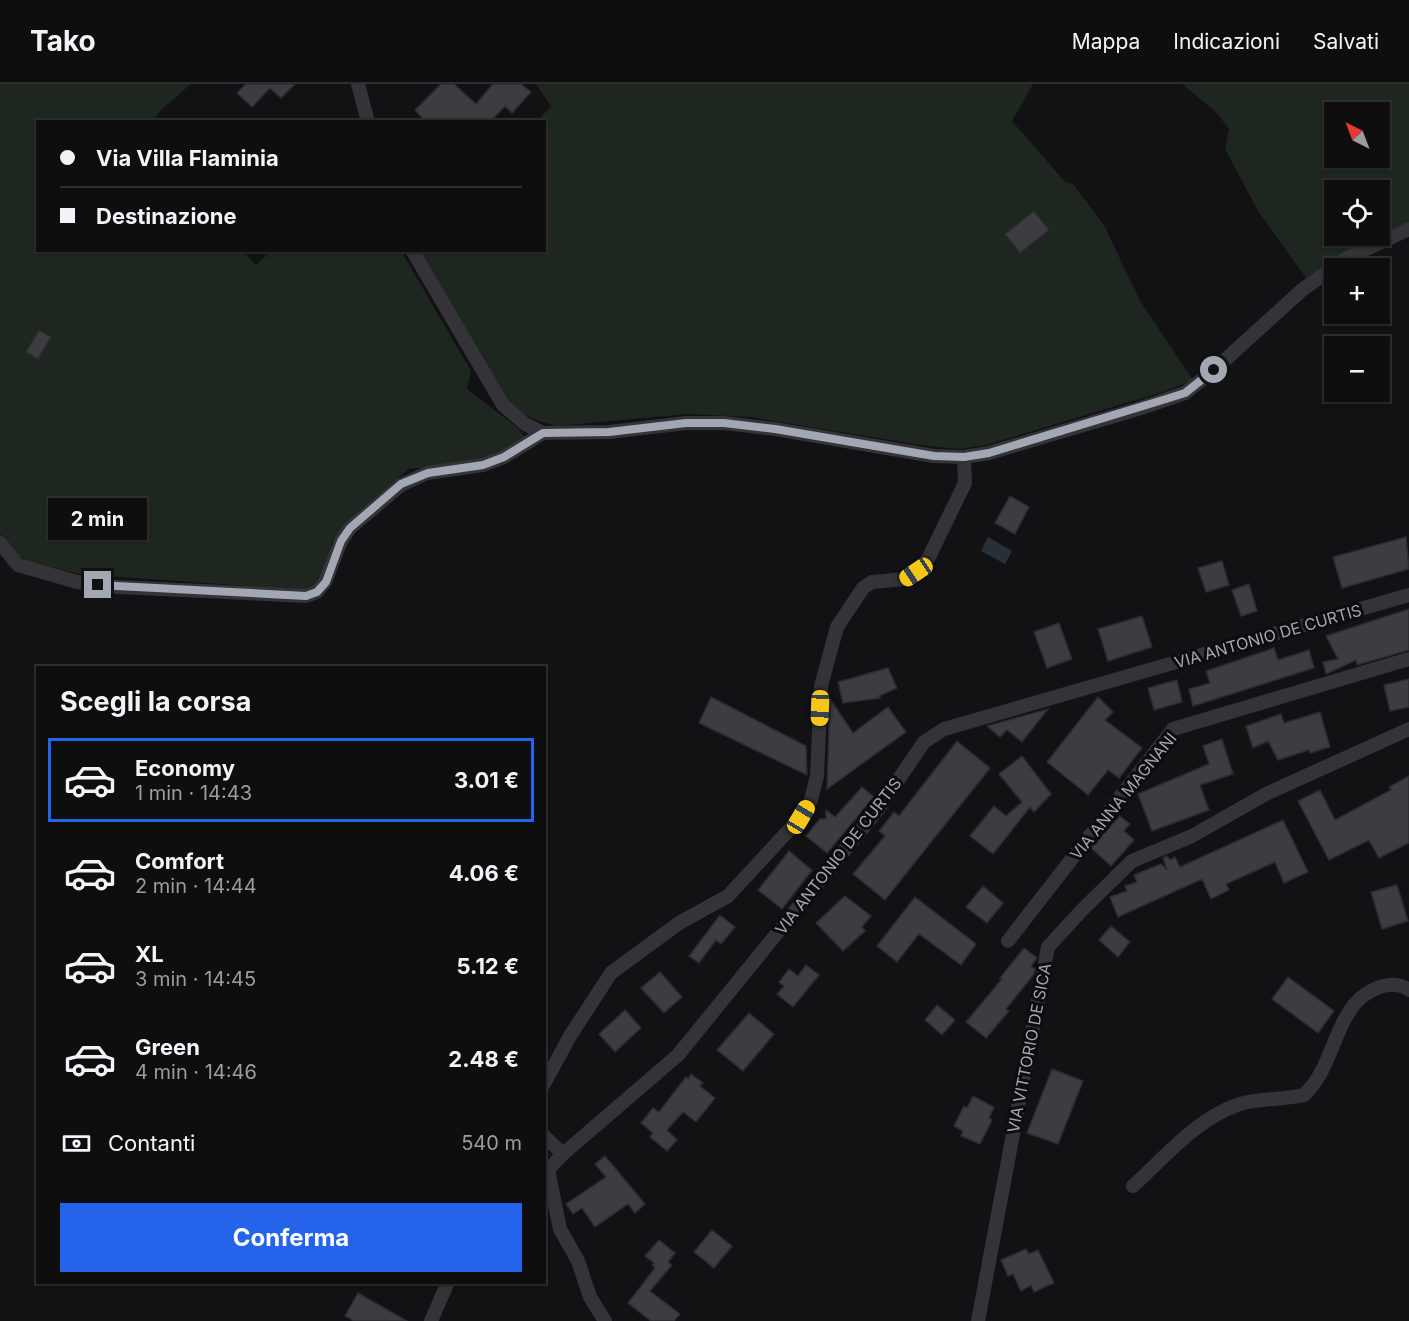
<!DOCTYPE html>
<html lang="it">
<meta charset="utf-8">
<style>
body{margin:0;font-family:Inter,sans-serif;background:#1c1c1d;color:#f1f3f6;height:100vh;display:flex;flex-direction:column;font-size:22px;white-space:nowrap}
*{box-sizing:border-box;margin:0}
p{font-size:20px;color:#9b9c9e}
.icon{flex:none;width:33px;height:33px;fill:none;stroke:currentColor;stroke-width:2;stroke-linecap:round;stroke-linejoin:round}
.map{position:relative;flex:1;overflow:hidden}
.side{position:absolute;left:36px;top:582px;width:510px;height:618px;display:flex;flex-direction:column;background:#0e0e0f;border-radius:0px;box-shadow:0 2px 4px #0004,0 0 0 2px #2e2e2f}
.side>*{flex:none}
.top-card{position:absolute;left:36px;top:36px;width:510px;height:132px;border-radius:0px;box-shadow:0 2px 4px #0004,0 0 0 2px #2e2e2f;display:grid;align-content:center;height:132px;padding:0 24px;background:#0e0e0f}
.needle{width:39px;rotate:318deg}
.buttons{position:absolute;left:1324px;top:18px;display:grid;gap:12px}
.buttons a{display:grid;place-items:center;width:66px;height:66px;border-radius:0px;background:#0e0e0f;box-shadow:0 2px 4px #0004,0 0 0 2px #2e2e2f;font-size:30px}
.end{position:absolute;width:27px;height:27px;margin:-14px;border:8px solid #a3a7b4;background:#111;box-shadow:0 0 0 3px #111}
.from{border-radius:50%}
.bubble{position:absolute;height:42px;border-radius:0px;background:#0e0e0f;box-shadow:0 2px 4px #0004,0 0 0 2px #2e2e2f;font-size:20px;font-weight:700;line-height:42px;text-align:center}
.car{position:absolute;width:18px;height:36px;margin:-18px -9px;border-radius:8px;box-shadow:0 0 4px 2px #0007;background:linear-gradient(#f5c518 24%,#345 0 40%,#f5c518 0 76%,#345 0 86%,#f5c518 0)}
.top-card b{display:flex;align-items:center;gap:21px;height:57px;font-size:22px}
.top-card b+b{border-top:2px solid #2e2e2f}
.top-card i{width:15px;height:15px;background:#f1f3f6}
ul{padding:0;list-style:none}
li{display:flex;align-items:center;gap:18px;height:84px;margin:0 12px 9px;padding:0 12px;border:3px solid transparent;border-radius:0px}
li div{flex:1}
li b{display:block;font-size:22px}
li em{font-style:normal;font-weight:700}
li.selected{border-color:#2563eb}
li>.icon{width:54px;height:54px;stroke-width:1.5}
h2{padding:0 24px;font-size:27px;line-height:72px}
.pay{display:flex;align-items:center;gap:15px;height:66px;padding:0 24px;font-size:22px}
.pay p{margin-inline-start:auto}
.button{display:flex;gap:12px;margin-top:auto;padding:12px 24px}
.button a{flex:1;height:69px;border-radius:0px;background:#2563eb;color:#fff;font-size:24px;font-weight:700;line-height:69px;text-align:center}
header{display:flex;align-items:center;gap:36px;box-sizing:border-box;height:84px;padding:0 30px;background:#0e0e0f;border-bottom:2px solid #2e2e2f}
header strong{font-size:28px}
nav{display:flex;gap:33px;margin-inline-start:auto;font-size:21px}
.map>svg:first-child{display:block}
.green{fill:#1e2620;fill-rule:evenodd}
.water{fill:#292f37}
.building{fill:#3c3c41;stroke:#2c2c30;stroke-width:1.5}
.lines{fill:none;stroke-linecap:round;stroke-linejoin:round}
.street{stroke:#333338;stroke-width:14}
.route{stroke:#a3a7b4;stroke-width:8}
.labels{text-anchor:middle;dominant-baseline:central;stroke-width:6;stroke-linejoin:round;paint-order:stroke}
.street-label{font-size:16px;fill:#a3a7b4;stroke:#0d0d0f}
</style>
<header>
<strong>Tako</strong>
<nav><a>Mappa</a><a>Indicazioni</a><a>Salvati</a></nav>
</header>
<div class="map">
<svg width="1409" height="1237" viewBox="0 0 1409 1237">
<rect width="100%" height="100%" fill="#121214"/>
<path class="green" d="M 0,0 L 191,0 L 161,26 L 152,37 L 38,38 L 38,166 L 243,167 L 256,181 L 271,167 L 401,167 L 471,287 L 467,305 L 519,345 L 525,354 L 481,377 L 409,385 L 367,421 L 332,457 L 327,483 L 316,502 L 305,506 L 79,490 L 27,477 L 15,469 L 0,450 Z
M 536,0 L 1033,0 L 1012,37 L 1065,98 L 1073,100 L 1104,141 L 1140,217 L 1193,296 L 1166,307 L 986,361 L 960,365 L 926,362 L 750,333 L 688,330 L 556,342 C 535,337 522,331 506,316 L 416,167 L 544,166 L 544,38 L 537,37 L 551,22 Z
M 1182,0 L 1409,0 L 1409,140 L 1325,180 L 1307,195 L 1258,127 L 1225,65 L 1229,45 L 1215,27 ZM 1335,28 L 1380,28 L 1380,74 L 1335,74 ZM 1335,106 L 1380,106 L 1380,152 L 1335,152 Z"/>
<path class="water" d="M 988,453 L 1012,467 L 1005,480 L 981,467 Z"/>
<path class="building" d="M 246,0 L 295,0 L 281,14 L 270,4 L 252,23 L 237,9 Z
M 441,0 L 454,0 L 476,20 L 493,0 L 521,0 L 531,8 L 512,29 L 505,22 L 490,38 L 426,38 L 415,26 Z
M 1034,127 L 1049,146 L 1020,169 L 1005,150 Z
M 39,246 L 51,253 L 38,275 L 26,268 Z
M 1010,412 L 1029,423 L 1015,450 L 995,439 Z
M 1406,453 L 1409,485 L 1342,504 L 1333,473 Z
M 1222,477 L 1229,501 L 1206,508 L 1198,484 Z
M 1249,500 L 1257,527 L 1241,532 L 1232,506 Z
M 1409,525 L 1409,566 L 1357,581 L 1356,576 L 1326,590 L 1323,578 L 1338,575 L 1326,552 Z
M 1142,532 L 1152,563 L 1108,577 L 1098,545 Z
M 1059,539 L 1072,575 L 1047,584 L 1034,548 Z
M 1274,564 L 1278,576 L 1309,566 L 1314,584 L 1193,622 L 1189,605 L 1210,599 L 1206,587 Z
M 888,584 L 897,604 L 879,612 L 881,614 L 843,619 L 838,598 Z
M 1409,595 L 1409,623 L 1390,627 L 1384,601 Z
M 1177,596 L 1182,618 L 1154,626 L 1148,604 Z
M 711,613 L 806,662 L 807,691 L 699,639 Z
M 1098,613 L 1113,628 L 1105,636 L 1142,664 L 1119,694 L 1108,686 L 1088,711 L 1047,678 Z
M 830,615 L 853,649 L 888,623 L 906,648 L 827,705 Z
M 1048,625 L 1022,658 L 1007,646 L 1000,653 L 987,642 Z
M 1320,628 L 1330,663 L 1310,669 L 1309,666 L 1278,676 L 1268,657 L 1253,664 L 1246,642 L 1281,630 L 1284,639 Z
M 1222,655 L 1233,690 L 1200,701 L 1209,726 L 1152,747 L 1138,710 L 1209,680 L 1203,662 Z
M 957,657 L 990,684 L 885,816 L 853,790 L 885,752 L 879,747 L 894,728 L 899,732 Z
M 1022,672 L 1051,710 L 1034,728 L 1030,723 L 993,770 L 970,752 L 994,722 L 1006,732 L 1022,718 L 999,690 Z
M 1409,692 L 1409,759 L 1379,774 L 1369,756 L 1329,776 L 1298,717 L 1320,706 L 1335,736 L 1391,706 L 1389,703 Z
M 862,703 L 874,713 L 827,769 L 806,752 L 820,735 L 826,735 L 826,726 L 835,733 Z
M 1120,732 L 1130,740 L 1124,747 L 1134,756 L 1111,782 L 1091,764 Z
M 1283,736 L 1308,788 L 1284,799 L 1275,778 L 1226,800 L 1229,806 L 1211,815 L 1202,795 L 1118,833 L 1110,813 L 1127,807 L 1125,802 L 1137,798 L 1134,791 L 1161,780 L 1167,786 L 1163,774 L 1167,772 L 1170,776 L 1175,773 L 1180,783 Z
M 789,767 L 812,786 L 782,825 L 758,806 Z
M 1397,801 L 1408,837 L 1382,845 L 1371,808 Z
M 983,802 L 1003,819 L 987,839 L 966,823 Z
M 845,812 L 871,832 L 862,843 L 865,847 L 843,867 L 816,839 Z
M 915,813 L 976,860 L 961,881 L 919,850 L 897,878 L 877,862 Z
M 720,831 L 735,843 L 721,860 L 716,856 L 699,879 L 689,872 Z
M 1111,842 L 1130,858 L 1118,873 L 1099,856 Z
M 1024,864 L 1037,874 L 1031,882 L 1035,885 L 1034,890 L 1006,925 L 1009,927 L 986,954 L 966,938 L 1002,895 L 1000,894 Z
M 806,881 L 819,891 L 793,923 L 777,910 L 784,902 L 779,898 L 789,885 L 798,892 Z
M 660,888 L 682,913 L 664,929 L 641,904 Z
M 1288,893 L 1334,927 L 1318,949 L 1272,915 Z
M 937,921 L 955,936 L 942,951 L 925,936 Z
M 625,926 L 641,944 L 615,968 L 599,950 Z
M 749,929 L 774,950 L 743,987 L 717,966 Z
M 1052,985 L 1083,997 L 1058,1060 L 1027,1049 Z
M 691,990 L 703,999 L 700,1002 L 715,1014 L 696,1038 L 683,1028 L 667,1046 L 677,1056 L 667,1067 L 650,1053 L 653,1049 L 641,1039 L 653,1024 L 659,1028 L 686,993 L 688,995 Z
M 973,1012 L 994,1023 L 989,1034 L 992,1036 L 980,1060 L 961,1052 L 963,1047 L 954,1042 L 964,1022 L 967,1024 Z
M 605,1072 L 645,1120 L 635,1129 L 628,1120 L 595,1143 L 582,1124 L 573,1130 L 566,1120 L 606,1093 L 595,1080 Z
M 712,1146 L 732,1162 L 714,1184 L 694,1168 Z
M 659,1156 L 675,1169 L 668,1178 L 672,1181 L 650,1207 L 680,1230 L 674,1237 L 651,1237 L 628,1219 L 655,1184 L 652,1181 L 654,1179 L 645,1172 Z
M 1026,1165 L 1029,1170 L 1038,1166 L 1054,1199 L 1034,1208 L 1031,1201 L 1021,1207 L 1013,1190 L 1008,1192 L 1001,1176 Z
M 358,1209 L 407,1237 L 354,1237 L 345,1232 Z"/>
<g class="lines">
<path class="street" d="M 358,0 L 368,38
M 412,166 L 503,321 L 525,340 L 543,349 L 609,348 L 686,339 L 724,339 L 775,345 L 934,372 L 964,373 L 989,369 L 1141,324 L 1185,309 L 1214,286 L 1302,206 L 1345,175 L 1409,145
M 0,459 L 18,481 L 77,498 L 118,503 L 306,512 L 317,508 L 325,498 L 341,457 L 350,444 L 401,401 L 427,389 L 483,381 L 504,373 L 543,349
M 1008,857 L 1173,645 L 1409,575
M 544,1000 L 570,952 L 611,889 L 679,839 L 728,812 L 801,733 L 811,716 L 817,692 L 821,602 L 837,543 L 863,504 L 872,498 L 905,495 L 927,477 L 965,399 L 964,373
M 544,1052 L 563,1070
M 548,1086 L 560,1145 L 578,1177 L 590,1213 L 605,1237
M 544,1090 L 563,1070 L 678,971 L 879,724 L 924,658 L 944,645 L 1409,511
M 1133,1102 C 1165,1073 1197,1034 1240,1020 C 1260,1014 1283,1016 1304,1011 C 1328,989 1332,954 1349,928 C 1360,909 1389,892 1409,906
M 431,1237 L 448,1198
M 978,1237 L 1048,863 L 1082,826 L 1132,777 L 1192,752 L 1266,710 L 1409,645"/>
</g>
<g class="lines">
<path class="route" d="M 98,501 L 306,512 L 317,508 L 326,498 L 341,457 L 350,444 L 401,400 L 428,389 L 483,381 L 504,373 L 543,349 L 609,348 L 686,339 L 724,339 L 775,345 L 934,372 L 964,373 L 989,369 L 1166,315 L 1185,309 L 1214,286"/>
</g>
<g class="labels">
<g class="street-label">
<text transform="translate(1268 552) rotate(-16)">VIA ANTONIO DE CURTIS</text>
<text transform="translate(1123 712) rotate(-51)">VIA ANNA MAGNANI</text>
<text transform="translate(838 772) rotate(-52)">VIA ANTONIO DE CURTIS</text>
<text transform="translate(1029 964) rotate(-79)">VIA VITTORIO DE SICA</text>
</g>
</g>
</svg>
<div class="buttons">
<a><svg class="needle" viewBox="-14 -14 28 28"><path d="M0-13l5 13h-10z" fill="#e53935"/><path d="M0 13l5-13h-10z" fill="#9b9c9e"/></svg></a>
<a><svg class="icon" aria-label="locate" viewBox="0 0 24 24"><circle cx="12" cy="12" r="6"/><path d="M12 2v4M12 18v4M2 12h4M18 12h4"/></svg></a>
<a>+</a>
<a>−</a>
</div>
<i class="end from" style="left:1214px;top:286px"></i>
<i class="end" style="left:98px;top:501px"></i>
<div class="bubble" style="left:48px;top:414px;width:99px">2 min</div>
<i class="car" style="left:916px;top:488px;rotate:236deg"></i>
<i class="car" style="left:820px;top:624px;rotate:182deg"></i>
<i class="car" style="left:801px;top:733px;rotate:31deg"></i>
<div class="top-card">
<b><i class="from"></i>Via Villa Flaminia</b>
<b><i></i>Destinazione</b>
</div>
<section class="side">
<h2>Scegli la corsa</h2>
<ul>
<li class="selected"><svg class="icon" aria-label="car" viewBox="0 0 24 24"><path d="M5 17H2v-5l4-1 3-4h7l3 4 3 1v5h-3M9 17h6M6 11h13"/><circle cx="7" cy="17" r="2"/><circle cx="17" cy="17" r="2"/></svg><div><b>Economy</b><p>1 min · 14:43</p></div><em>3.01 €</em></li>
<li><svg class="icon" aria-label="car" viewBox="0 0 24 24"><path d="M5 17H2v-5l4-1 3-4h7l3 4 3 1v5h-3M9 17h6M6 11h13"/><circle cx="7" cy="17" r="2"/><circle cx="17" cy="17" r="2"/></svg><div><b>Comfort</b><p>2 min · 14:44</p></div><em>4.06 €</em></li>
<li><svg class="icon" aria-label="car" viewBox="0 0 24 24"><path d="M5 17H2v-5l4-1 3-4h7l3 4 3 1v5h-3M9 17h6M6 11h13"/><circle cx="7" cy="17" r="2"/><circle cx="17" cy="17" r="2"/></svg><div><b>XL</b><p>3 min · 14:45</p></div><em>5.12 €</em></li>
<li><svg class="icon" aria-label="car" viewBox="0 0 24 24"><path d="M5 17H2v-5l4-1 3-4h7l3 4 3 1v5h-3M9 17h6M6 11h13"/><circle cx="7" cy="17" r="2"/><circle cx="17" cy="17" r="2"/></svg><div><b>Green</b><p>4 min · 14:46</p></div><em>2.48 €</em></li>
</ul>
<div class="pay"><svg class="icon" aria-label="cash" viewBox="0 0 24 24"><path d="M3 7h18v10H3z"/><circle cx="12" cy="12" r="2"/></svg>Contanti<p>540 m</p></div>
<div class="button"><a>Conferma</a></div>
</section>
</div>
